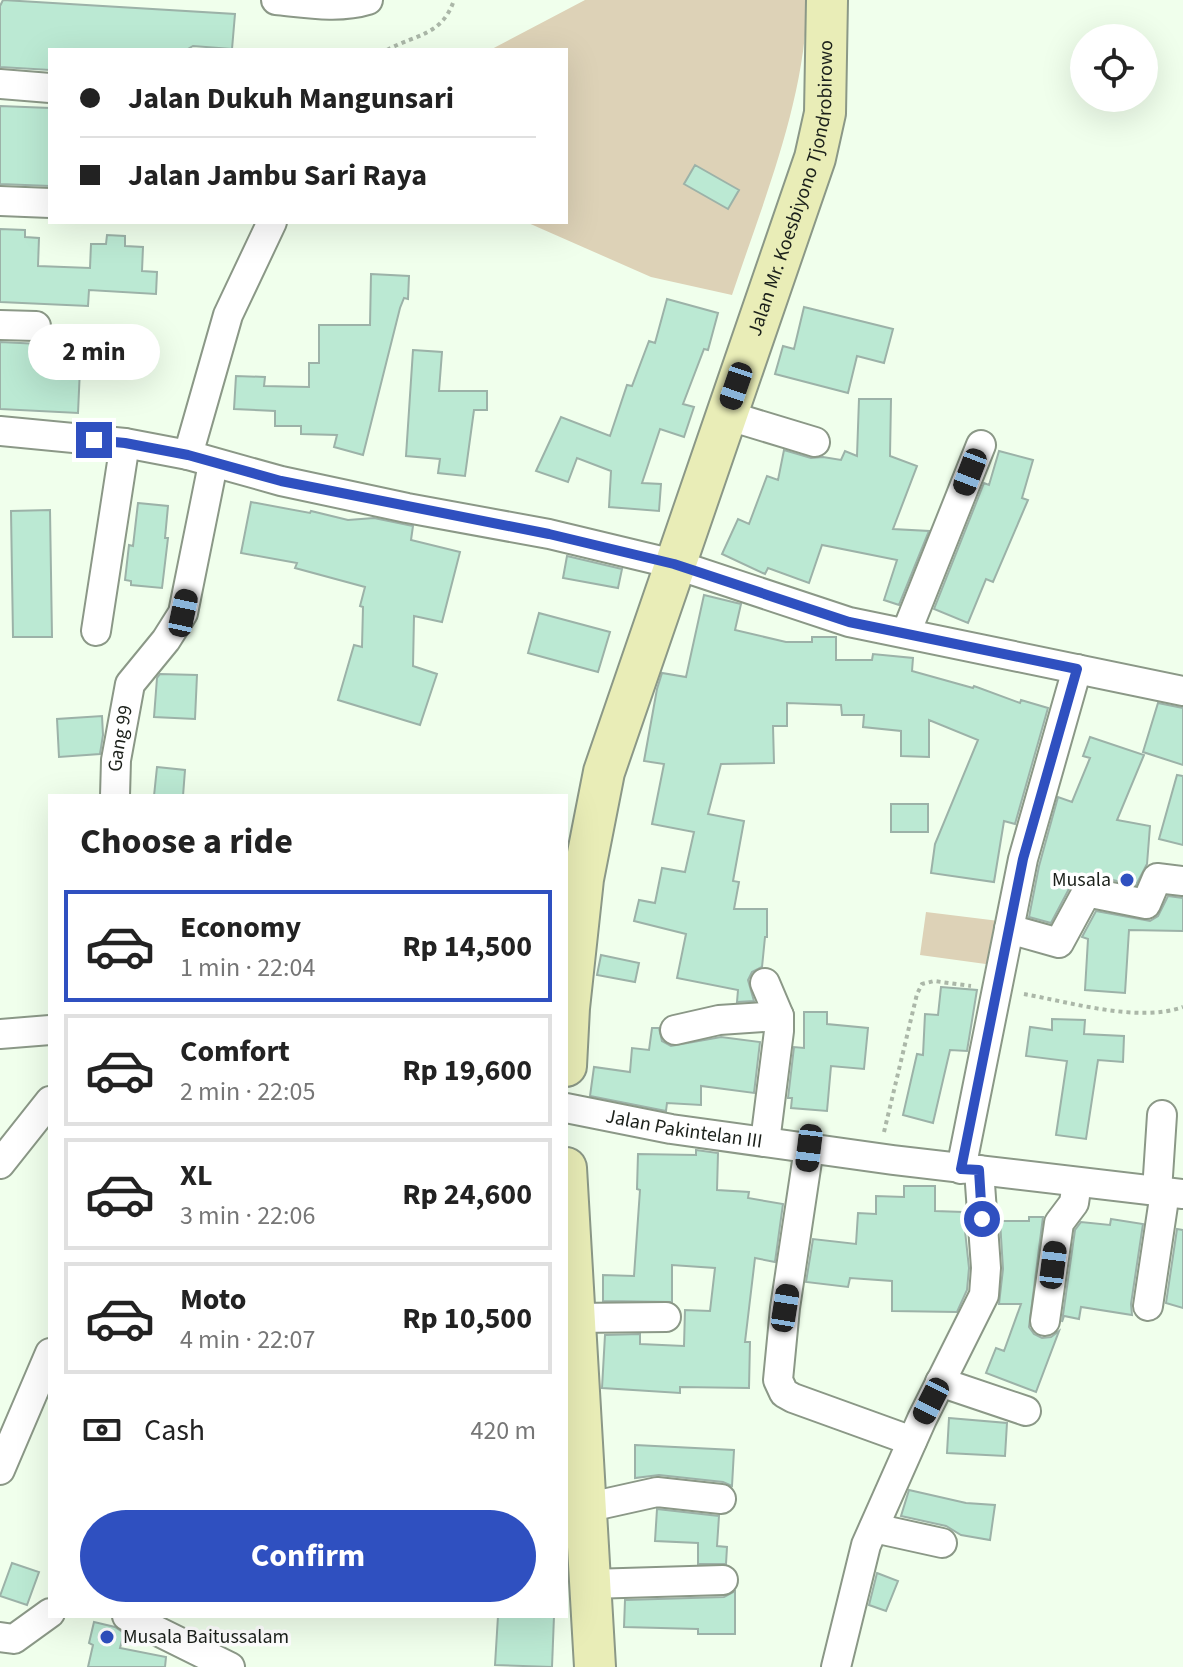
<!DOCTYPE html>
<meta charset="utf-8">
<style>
body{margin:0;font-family:"Source Sans 3",sans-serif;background:#f2f2f2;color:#222;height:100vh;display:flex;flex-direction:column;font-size:30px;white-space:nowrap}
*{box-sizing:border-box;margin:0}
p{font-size:26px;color:#767676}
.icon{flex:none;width:44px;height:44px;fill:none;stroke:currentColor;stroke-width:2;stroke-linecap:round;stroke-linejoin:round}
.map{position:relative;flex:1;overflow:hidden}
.panel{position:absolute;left:48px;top:794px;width:520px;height:824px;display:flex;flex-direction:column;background:#fff;border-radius:0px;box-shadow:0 8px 32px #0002}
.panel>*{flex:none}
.guide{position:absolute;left:48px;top:48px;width:520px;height:176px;border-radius:0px;box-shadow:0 8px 32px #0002;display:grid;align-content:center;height:176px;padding:0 32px;background:#fff}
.buttons{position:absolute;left:1070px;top:24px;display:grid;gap:16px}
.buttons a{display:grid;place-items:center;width:88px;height:88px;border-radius:50%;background:#fff;box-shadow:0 8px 32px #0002;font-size:40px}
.end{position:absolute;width:36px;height:36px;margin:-18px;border:10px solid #2f50c0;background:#fff;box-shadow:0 0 0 4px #fff}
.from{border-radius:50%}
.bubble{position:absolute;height:56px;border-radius:28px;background:#fff;box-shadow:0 8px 32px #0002;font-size:26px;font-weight:700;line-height:56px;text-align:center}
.car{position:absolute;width:24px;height:48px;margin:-24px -12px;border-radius:10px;box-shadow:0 0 6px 2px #0007;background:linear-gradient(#222 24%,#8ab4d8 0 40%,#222 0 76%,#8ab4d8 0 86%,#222 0)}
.guide b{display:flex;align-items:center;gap:28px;height:76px;font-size:30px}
.guide b+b{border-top:2px solid #e0e0e0}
.guide i{width:20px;height:20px;background:#222}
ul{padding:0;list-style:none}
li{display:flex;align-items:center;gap:24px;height:112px;margin:0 16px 12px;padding:0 16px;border:4px solid #e0e0e0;border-radius:0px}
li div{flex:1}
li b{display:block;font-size:30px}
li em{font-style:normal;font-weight:700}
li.on{border-color:#2f50c0}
li>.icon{width:72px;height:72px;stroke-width:1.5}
h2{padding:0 32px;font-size:36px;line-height:96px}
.pay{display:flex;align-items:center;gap:20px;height:88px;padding:0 32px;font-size:30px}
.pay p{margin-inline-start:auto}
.button{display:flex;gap:16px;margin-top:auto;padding:16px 32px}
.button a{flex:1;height:92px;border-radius:48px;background:#2f50c0;color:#fff;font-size:32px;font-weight:700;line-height:92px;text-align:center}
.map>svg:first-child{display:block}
.green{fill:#ddd2b7}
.building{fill:#bbe9d3;stroke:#9cb2a8;stroke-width:2}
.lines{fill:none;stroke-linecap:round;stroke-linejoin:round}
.street-casing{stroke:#8b9887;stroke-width:32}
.secondary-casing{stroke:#8b9887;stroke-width:44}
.path{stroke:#abb7a8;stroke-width:4;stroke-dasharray:4 4;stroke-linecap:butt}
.street{stroke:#fff;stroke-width:28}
.secondary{stroke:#e9edb7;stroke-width:40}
.route{stroke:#2f50c0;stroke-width:10}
.poi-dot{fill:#2f50c0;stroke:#fff;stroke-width:3}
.labels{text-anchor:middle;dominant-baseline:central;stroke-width:7;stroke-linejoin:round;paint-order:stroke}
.street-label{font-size:20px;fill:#1b201a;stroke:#fff}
.poi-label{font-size:20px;fill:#1b201a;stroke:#fff;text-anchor:end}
</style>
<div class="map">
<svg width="1183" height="1667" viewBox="0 0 1183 1667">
<rect width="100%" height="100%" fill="#f0ffec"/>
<path class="green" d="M 585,0 L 807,0 C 806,99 763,202 732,295 L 651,277 L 526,222 L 566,222 L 566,50 L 490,50 Z
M 926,912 L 999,921 L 993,965 L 920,955 Z"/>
<path class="building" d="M 3,0 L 235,14 L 232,49 L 193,46 L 186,50 L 50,50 L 50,70 L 0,67 L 0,6 Z
M 0,106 L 50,108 L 50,186 L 0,184 Z
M 695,165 L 739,190 L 728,209 L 684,184 Z
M 0,229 L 25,230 L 25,237 L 39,238 L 38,266 L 90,268 L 91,244 L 106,244 L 107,235 L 125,236 L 125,246 L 143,247 L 142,271 L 157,272 L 156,294 L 89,290 L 88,306 L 0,302 Z
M 371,274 L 409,276 L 408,299 L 404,298 L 400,308 L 363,455 L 334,447 L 337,435 L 301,434 L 301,426 L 275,426 L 275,411 L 234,409 L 236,376 L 265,377 L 264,386 L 309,387 L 309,363 L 319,363 L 319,325 L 370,325 Z
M 667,299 L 718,313 L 708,350 L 704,349 L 683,404 L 694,407 L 684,437 L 660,429 L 642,483 L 661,484 L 659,511 L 609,507 L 611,471 L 577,458 L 568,482 L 536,471 L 561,417 L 610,436 L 627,385 L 632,386 L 649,341 L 655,343 Z
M 804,307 L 893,329 L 884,363 L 857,356 L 848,393 L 775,374 L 783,346 L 794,349 Z
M 0,342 L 81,346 L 78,413 L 0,409 Z
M 413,350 L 442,352 L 439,391 L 487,391 L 487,410 L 474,410 L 465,476 L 438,473 L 440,459 L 406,456 Z
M 859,399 L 891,399 L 890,456 L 917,466 L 893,529 L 929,531 L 899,605 L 884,600 L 897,560 L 822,545 L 809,583 L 768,568 L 765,574 L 722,554 L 738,519 L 749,524 L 767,476 L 778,480 L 784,450 L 811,458 L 823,457 L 841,460 L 845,451 L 857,456 Z
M 999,451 L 1033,460 L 1022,498 L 1028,500 L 993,582 L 986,579 L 968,623 L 934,609 L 984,483 L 989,485 Z
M 251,502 L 310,513 L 311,511 L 348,520 L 374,518 L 413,526 L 411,540 L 460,552 L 442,622 L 414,616 L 413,666 L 437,674 L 420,725 L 338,700 L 354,645 L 362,647 L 363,607 L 360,606 L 365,587 L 295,568 L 297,563 L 241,553 Z
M 138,503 L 168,506 L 165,538 L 168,538 L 162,588 L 131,585 L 131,581 L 125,580 L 129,545 L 133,546 Z
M 50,510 L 52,637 L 13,637 L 11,511 Z
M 567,556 L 622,569 L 618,588 L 563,578 Z
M 704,595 L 741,604 L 735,630 L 786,642 L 812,642 L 812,637 L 836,637 L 836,660 L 872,660 L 873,654 L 913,658 L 912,671 L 973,688 L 974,686 L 1020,703 L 1021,700 L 1048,708 L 1015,824 L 1004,821 L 994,882 L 931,873 L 935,844 L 978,740 L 929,720 L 929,757 L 901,756 L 901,731 L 863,727 L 864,715 L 842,715 L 841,705 L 787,703 L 787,726 L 773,726 L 774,763 L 721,764 L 708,814 L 744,821 L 733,881 L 739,882 L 734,909 L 767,909 L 767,937 L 765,937 L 762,967 L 752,972 L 748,980 L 754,1001 L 737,1002 L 738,990 L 677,978 L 686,934 L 634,921 L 639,900 L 655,903 L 662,868 L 685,872 L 694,832 L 652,824 L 664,764 L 644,761 L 657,689 L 662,673 L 686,677 Z
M 539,613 L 610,632 L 598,672 L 528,653 Z
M 160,674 L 197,675 L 195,719 L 154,717 L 157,678 Z
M 1158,703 L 1183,708 L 1183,765 L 1143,752 Z
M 102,716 L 103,735 L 100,754 L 59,757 L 57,719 Z
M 1090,737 L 1144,755 L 1117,820 L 1150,826 L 1147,864 L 1136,885 L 1094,876 L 1079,879 L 1070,887 L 1051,923 L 1029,917 L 1039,866 L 1058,797 L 1072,802 L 1090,758 L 1083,756 Z
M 157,767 L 185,770 L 183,796 L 154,796 Z
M 1177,775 L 1183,776 L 1183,845 L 1159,839 Z
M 891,804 L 928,804 L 928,832 L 891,832 Z
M 1168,896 L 1183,898 L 1183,931 L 1129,930 L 1125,993 L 1085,990 L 1088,939 L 1082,937 L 1096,911 L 1150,921 L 1158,916 Z
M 601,955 L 639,963 L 635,982 L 597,975 Z
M 941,987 L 977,990 L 967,1051 L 950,1050 L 933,1123 L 903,1115 L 917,1054 L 923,1055 L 925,1014 L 938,1015 Z
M 804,1012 L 827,1012 L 827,1024 L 868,1028 L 864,1069 L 831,1066 L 827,1111 L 791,1108 L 792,1098 L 788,1098 L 794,1047 L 804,1048 Z
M 1052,1019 L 1085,1020 L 1084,1034 L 1124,1036 L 1123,1062 L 1098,1060 L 1086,1139 L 1056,1135 L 1067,1061 L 1026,1056 L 1030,1027 L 1052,1030 Z
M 652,1028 L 659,1028 L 662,1041 L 671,1046 L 721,1037 L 760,1042 L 754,1093 L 701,1086 L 701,1105 L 667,1103 L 666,1111 L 590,1096 L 594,1067 L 630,1072 L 632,1048 L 649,1050 Z
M 696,1150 L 718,1153 L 717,1190 L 749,1192 L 748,1198 L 783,1204 L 775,1262 L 755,1258 L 745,1342 L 750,1342 L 749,1388 L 680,1387 L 680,1393 L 602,1388 L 605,1335 L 640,1334 L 640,1344 L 684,1346 L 685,1310 L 710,1311 L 715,1268 L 672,1265 L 672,1302 L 603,1301 L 603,1275 L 634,1276 L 640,1190 L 637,1189 L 638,1154 L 696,1155 Z
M 904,1186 L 935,1186 L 935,1211 L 963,1212 L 969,1268 L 967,1290 L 957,1312 L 892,1311 L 892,1281 L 850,1278 L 848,1287 L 806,1282 L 813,1239 L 856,1244 L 858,1213 L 876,1214 L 876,1196 L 904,1197 Z
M 1029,1217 L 1043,1217 L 1029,1327 L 1034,1334 L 1042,1338 L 1051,1337 L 1059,1331 L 1036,1392 L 986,1373 L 996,1348 L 1004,1351 L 1021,1304 L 999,1304 L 1003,1269 L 1000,1221 L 1029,1221 Z
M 1111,1219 L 1143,1224 L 1131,1304 L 1132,1315 L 1081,1307 L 1079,1319 L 1064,1316 L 1062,1322 L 1075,1230 L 1081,1222 L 1110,1225 Z
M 1177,1229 L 1183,1230 L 1183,1308 L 1166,1303 Z
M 949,1418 L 1007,1423 L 1005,1456 L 947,1453 Z
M 635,1445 L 734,1450 L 732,1486 L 723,1482 L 659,1475 L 635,1478 Z
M 909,1490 L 966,1503 L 995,1505 L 990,1540 L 961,1535 L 946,1526 L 901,1516 Z
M 657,1509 L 719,1516 L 717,1546 L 727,1547 L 726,1564 L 698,1564 L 698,1543 L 655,1541 Z
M 12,1563 L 39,1572 L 27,1605 L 0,1596 Z
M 877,1573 L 898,1581 L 886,1611 L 869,1605 Z
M 735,1591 L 735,1634 L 698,1634 L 698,1629 L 624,1627 L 625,1600 L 724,1597 Z
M 498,1616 L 554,1616 L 552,1667 L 495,1665 Z
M 94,1622 L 115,1627 L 124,1633 L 120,1648 L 166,1657 L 165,1667 L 88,1667 L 93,1645 L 89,1643 Z"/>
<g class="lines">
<g class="street-casing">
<g id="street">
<path d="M 276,0 C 306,3 339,9 368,0"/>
<path d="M 0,84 L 50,88"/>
<path d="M 0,201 L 50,203"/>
<path d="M 0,325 L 36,326"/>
<path d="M 726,415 L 815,442"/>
<path d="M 0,431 L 125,443 L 188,455 L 281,481 L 407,508 L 549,534 L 674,564 L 849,622 L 1183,691"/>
<path d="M 188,455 L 228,315 L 272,222"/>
<path d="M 96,631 L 125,443"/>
<path d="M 906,633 L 981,445"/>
<path id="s1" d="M 115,796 L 116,760 L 130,684 L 166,640 L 183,613 L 213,464"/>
<path d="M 1009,929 L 1059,943 L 1085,895 L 1091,893 L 1146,904 L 1157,878 L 1183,881"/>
<path d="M 675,1030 L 719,1020 L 779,1016"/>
<path d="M 0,1034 L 50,1030"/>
<path id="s2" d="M 566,1108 L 671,1129 L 893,1160 L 1183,1194"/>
<path d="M 765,1142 L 779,1031 L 779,1016 L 765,983"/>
<path d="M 809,1148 L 785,1308 L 778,1380 L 784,1393 L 793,1398 L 912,1441"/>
<path d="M 0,1164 L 50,1101"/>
<path d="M 961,1169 L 1023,859 L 1077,669"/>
<path d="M 1157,1191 L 1162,1115"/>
<path d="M 1148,1306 L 1165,1192"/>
<path d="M 573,1318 L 666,1317"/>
<path d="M 1045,1321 L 1059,1223 L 1074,1203 L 1077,1182"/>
<path d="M 940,1382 L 1026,1411"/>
<path d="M 0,1470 L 50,1353"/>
<path d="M 585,1508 L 657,1492 L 721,1499"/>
<path d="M 874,1528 L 942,1543"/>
<path d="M 590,1584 L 723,1580"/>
<path d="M 127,1616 L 230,1667"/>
<path d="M 0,1637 L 14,1639 L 50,1613"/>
<path d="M 836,1667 L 866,1545 L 922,1419 L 984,1295 L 986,1268 L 979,1170"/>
</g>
</g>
<g class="secondary-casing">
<g id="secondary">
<path id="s3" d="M 566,1066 L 569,1008 L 583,879 L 604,772 L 815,158 L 825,113 L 827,0"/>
<path d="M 566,1168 L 595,1667"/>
</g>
</g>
<path class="path" d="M 387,50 C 416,34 442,36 454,0
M 1024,994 C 1069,1002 1139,1023 1183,1007
M 884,1132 L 917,994 L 922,984 L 934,981 L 971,986"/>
<use href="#street" class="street"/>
<use href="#secondary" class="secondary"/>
</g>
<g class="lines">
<path class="route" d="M 94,440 L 125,443 L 188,455 L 281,481 L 549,534 L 674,564 L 849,622 L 1077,669 L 1023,859 L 961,1169 L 979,1170 L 982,1219"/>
</g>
<g class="poi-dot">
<circle cx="1127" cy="880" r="8"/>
<circle cx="107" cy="1637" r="8"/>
</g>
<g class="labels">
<g class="street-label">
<text stroke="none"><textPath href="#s3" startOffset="912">Jalan Mr. Koesbiyono Tjondrobirowo</textPath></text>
<text stroke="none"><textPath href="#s1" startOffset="58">Gang 99</textPath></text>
<text stroke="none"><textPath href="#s2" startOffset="120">Jalan Pakintelan III</textPath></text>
</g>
<g class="poi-label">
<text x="1111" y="880">Musala</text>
<text x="123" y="1637" text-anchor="start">Musala Baitussalam</text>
</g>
</g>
</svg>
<div class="buttons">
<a><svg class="icon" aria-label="locate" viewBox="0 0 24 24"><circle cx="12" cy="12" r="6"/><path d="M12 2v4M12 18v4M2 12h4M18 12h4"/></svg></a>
</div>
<i class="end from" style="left:982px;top:1219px"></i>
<i class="end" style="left:94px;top:440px"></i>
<div class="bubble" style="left:28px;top:324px;width:132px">2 min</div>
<i class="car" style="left:736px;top:386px;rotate:199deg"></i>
<i class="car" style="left:970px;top:472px;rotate:201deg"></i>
<i class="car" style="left:183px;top:613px;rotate:12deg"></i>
<i class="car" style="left:809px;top:1148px;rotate:187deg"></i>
<i class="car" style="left:1053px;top:1265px;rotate:7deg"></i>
<i class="car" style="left:785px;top:1308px;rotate:9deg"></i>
<i class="car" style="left:931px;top:1401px;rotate:207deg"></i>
<div class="guide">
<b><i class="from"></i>Jalan Dukuh Mangunsari</b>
<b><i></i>Jalan Jambu Sari Raya</b>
</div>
<section class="panel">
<h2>Choose a ride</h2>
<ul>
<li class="on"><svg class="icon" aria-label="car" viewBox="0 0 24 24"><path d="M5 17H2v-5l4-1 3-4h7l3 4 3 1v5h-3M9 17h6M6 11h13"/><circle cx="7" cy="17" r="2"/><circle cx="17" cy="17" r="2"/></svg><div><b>Economy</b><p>1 min · 22:04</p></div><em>Rp 14,500</em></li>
<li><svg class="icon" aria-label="car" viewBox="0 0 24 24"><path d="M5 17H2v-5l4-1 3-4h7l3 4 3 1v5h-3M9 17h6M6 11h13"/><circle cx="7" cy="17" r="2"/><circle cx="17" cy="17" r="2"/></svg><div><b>Comfort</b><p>2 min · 22:05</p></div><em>Rp 19,600</em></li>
<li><svg class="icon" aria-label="car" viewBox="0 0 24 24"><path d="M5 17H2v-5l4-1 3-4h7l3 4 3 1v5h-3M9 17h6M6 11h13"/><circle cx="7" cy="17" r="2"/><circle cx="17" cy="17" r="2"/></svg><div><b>XL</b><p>3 min · 22:06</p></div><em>Rp 24,600</em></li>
<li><svg class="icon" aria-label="car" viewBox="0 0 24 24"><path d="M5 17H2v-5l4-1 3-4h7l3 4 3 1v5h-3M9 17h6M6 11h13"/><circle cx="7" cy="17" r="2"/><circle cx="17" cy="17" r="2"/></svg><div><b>Moto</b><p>4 min · 22:07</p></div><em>Rp 10,500</em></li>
</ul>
<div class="pay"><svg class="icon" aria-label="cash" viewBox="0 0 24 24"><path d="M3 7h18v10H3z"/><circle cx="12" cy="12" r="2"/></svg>Cash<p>420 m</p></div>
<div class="button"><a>Confirm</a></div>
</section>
</div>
